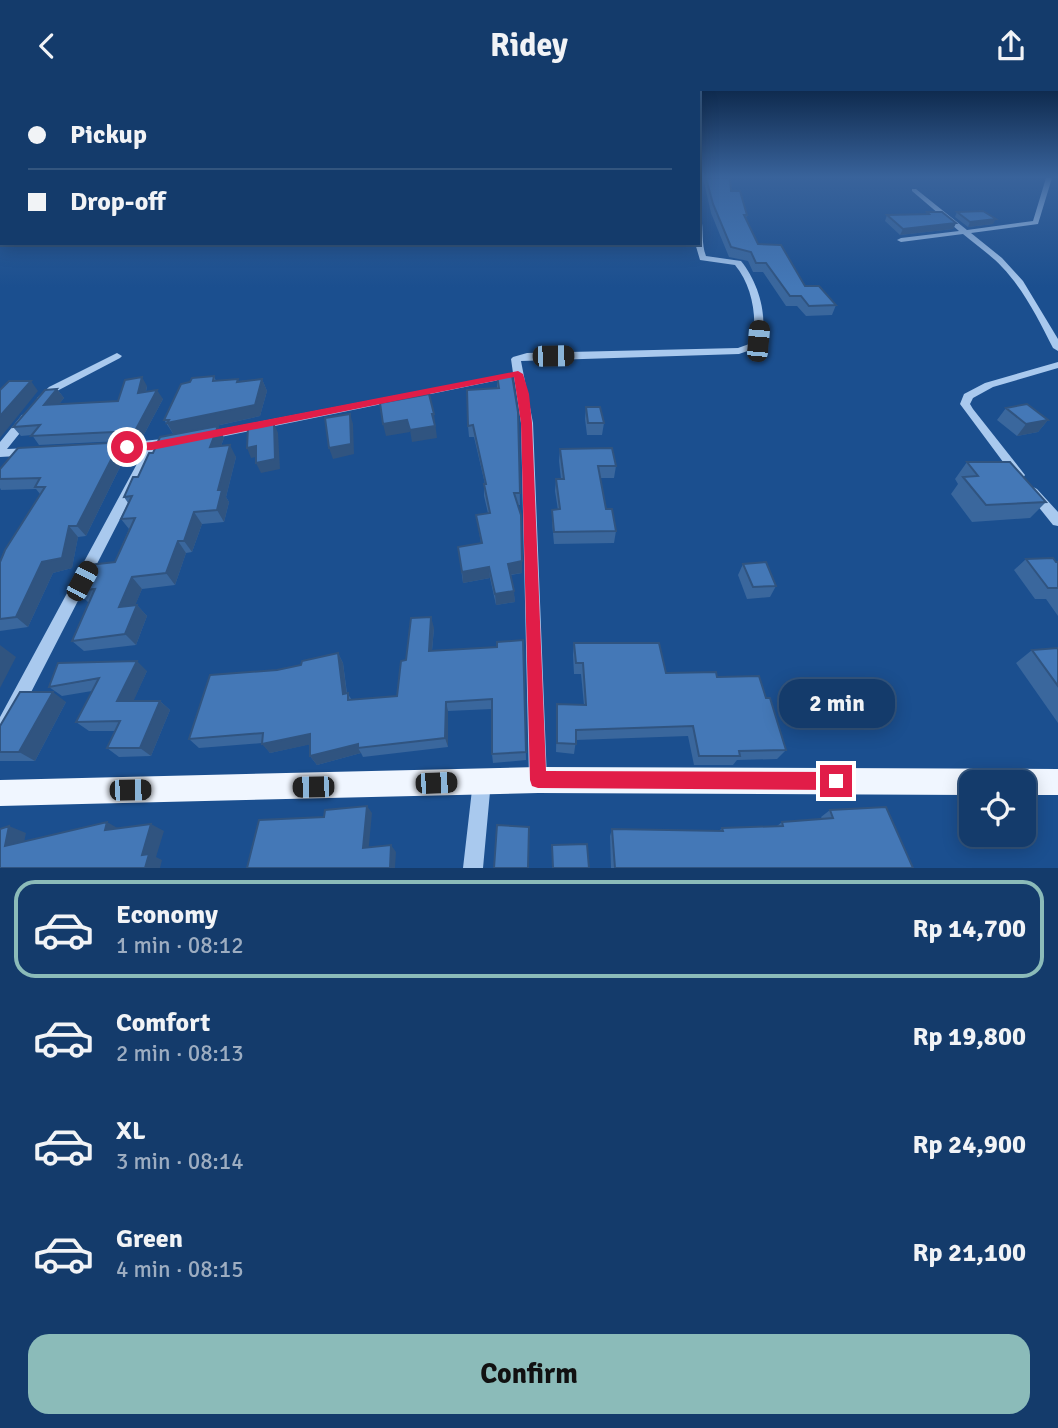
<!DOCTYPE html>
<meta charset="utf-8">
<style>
body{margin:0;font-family:Signika,sans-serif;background:#1d4271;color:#f1f3f6;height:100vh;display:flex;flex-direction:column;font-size:26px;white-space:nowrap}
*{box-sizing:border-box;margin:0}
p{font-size:23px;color:#9dadc1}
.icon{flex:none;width:38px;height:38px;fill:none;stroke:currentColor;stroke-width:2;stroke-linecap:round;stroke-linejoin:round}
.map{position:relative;height:777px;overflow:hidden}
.drawer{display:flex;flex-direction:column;background:#143b6b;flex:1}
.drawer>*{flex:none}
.top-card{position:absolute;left:0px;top:0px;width:700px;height:154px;box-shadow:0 4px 18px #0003,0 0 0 2px #33557e;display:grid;align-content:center;height:154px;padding:0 28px;background:#143b6b}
.buttons{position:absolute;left:959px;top:679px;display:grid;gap:14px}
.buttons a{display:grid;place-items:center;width:77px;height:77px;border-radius:14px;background:#143b6b;box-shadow:0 4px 18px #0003,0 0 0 2px #33557e;font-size:35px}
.end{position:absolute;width:32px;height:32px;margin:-16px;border:9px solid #e11d48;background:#fff;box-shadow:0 0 0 4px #fff}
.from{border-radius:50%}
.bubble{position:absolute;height:49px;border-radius:21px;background:#143b6b;box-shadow:0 4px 18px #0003,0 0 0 2px #33557e;font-size:23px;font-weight:800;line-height:49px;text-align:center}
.car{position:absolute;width:21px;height:42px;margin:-21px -10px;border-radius:9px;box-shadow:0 0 5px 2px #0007;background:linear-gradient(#222 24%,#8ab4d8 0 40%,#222 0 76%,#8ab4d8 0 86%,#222 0)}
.top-card b{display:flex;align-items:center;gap:24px;height:66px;font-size:26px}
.top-card b+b{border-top:2px solid #33557e}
.top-card i{width:18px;height:18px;background:#f1f3f6}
ul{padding:12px 0 0;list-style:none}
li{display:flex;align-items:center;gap:21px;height:98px;margin:0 14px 10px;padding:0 14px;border:4px solid transparent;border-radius:21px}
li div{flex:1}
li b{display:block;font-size:26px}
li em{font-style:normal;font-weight:800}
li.current{border-color:#8bbbb9}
li>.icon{width:63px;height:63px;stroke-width:1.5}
.primary-button{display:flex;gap:14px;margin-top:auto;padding:14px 28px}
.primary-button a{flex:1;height:80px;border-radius:21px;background:#8bbbb9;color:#111;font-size:28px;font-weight:800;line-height:80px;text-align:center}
header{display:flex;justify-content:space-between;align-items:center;height:91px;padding:0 28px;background:#143b6b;font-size:32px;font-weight:800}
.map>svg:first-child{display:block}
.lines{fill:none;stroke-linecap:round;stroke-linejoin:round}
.minor{fill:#a9c9ee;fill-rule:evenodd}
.major{fill:#f0f6ff;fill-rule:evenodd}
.wall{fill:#3a679d}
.shaded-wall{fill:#305480}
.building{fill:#4478b7;stroke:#305480;stroke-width:2}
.route{fill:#e11d48}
</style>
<header><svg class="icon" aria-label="back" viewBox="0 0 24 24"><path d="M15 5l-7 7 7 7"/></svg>Ridey<svg class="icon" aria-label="share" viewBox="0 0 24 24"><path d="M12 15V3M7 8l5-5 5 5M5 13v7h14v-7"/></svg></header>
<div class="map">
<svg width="1058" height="777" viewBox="0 0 1058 777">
<rect width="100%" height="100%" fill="#1b4f8f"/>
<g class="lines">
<path class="minor" d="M 1046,87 L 1052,87 L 1038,133 L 971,142 L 1002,167 L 1023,190 L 1058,248 L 1058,260 L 1053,257 C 1039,229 1024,199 1002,176 C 991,164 976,154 963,143 L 901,151 L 897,149 L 901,147 L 959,140 L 912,100 L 912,98 L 916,98 L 967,139 L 1033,130 Z
M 698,124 L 701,126 C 704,139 701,152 706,165 L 741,170 C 759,192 770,229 759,256 L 739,263 L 521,270 L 533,332 L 547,689 L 544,695 L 538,698 L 532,695 L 529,689 L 521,332 L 514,286 L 206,349 L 200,345 L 206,341 L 513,282 L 511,268 L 513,266 L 527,262 L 738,257 L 752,252 C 758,227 752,194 735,174 L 700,169 L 695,152 L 698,152 Z
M 117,262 L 122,265 L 120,267 L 57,300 L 46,309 L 38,309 L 37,307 L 49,296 Z
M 1058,271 L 1058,277 L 993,296 L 973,307 L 970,313 L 973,318 L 1025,384 L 1023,387 L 1015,387 L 960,313 L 964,303 L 985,292 Z
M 26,323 L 32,327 L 7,358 L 31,357 L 37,361 L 35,364 L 0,366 L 0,351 L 22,324 Z
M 171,347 L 175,348 L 177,351 L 175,354 L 157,356 L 6,650 L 0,653 L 0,626 L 145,358 L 116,361 L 110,357 L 116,353 Z
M 1033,396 L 1037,398 L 1058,421 L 1058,435 L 1053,434 L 1029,404 L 1027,401 L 1029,398 Z
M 482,681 L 488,684 L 491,690 L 483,777 L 463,777 L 473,690 L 476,684 Z"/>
<path class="major" d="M 538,676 L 1058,678 L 1058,704 L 1024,704 L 1024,691 L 971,691 L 971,704 L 538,702 L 0,715 L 0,689 Z"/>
</g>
<path class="wall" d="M 703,87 L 730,87 L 731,100 L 747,124 L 746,127 L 758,153 L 805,195 L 836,214 L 832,224 L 806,225 L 797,215 L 786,215 L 763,181 L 753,181 L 748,170 L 729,166 L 711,122 Z
M 927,121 L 956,132 L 953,138 L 900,144 L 885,130 L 887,124 L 926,123 Z
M 957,121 L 993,133 L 968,136 L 955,126 Z
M 214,285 L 216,290 L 239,290 L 262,288 L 267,300 L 260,325 L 189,341 L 218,335 L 224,347 L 221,355 L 236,366 L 226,406 L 229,411 L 224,431 L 202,433 L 192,461 L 186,462 L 175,494 L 142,498 L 135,514 L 137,514 L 147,525 L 136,554 L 84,560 L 72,550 L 89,511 L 88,511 L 76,500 L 115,471 L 129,438 L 121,428 L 128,412 L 124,406 L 153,362 L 174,344 L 164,329 L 190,291 Z
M 497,285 L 518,321 L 520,414 L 518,414 L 522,482 L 511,484 L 515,511 L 496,514 L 490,487 L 463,492 L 458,456 L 481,452 L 476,424 L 488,422 L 484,405 L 484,393 L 485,393 L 474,346 L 469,346 L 468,335 L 497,297 Z
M 147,295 L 146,301 L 163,308 L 141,349 L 39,354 L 32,344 L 21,345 L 13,336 L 57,298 L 64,307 L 59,313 L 118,310 Z
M 586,316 L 604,332 L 602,344 L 587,344 L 585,328 Z
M 1006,317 L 1048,329 L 1038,341 L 1017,345 L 997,329 Z
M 127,351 L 134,362 L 130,371 L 122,372 L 86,445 L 78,446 L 72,477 L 53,482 L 28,536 L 0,540 L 0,471 L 40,403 L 36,398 L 1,399 L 0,397 L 0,378 Z
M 560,358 L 616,375 L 614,387 L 600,387 L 606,418 L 616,440 L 614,452 L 554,453 L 552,431 L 552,419 L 558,419 L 555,400 L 556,388 L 561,388 L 559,370 Z
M 967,371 L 1046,411 L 1030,427 L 972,431 L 951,403 L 958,393 L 955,388 Z
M 1026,468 L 1058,471 L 1058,525 L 1046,508 L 1035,508 L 1014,479 Z
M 743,473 L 776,495 L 770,506 L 747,508 L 738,484 Z
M 434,537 L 432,560 L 497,556 L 523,549 L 526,669 L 493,672 L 492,663 L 492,618 L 448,620 L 448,656 L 363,666 L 361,662 L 317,674 L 310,665 L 310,653 L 270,662 L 262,652 L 199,657 L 189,648 L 277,579 L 301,574 L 338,562 L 343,572 L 347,602 L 352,609 L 397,605 L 406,569 Z
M 574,552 L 666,582 L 717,586 L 766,607 L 786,659 L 777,668 L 737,669 L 733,674 L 694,674 L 688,645 L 576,649 L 574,663 L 556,661 L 557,613 L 584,614 L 581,583 L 574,583 L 573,564 Z
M 1058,557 L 1058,632 L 1016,572 L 1032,559 Z
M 147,580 L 133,610 L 160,610 L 170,619 L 151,665 L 119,666 L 107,657 L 115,640 L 89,640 L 76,631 L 92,600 L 62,605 L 49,596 Z
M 66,611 L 35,670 L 0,670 L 0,635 Z
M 830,719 L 913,777 L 611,777 L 610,745 L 612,738 L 719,740 L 722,737 L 777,735 L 782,731 L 822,728 L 821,726 Z"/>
<path class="shaded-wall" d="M 996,128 L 993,133 L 968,136 L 970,131 Z
M 956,132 L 953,138 L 900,144 L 903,138 Z
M 142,286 L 147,295 L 143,311 L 138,302 Z
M 262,288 L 267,300 L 260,325 L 174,344 L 167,332 Z
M 31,290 L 38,300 L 0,347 L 0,325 Z
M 57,298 L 64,307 L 51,323 L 44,314 Z
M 157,299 L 163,308 L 141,349 L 135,340 Z
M 350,323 L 353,333 L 354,363 L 333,368 L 329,357 Z
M 432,323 L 434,323 L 437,347 L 412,351 L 410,339 Z
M 407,329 L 410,341 L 386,345 L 383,333 Z
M 1048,329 L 1038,341 L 1017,345 L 1026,333 Z
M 274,332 L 278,342 L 280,378 L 261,382 L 256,372 Z
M 218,335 L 224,347 L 216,368 L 210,356 Z
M 127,351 L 134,362 L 130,371 L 122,361 Z
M 230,354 L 236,366 L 226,406 L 229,411 L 224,431 L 217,419 L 218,399 Z
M 256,355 L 260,365 L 251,367 L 247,357 Z
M 115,361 L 122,372 L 86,445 L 77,435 Z
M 194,421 L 202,433 L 192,461 L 184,450 Z
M 69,435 L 78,446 L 72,477 L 53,482 L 28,536 L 16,526 L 42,471 Z
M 178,450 L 186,462 L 175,494 L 166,482 Z
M 522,470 L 522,482 L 508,484 L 508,473 Z
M 489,476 L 490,487 L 463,492 L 462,481 Z
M 132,486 L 142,498 L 130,527 L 119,516 Z
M 514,500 L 515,511 L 496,514 L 495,503 Z
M 137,514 L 147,525 L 136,554 L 125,543 Z
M 431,526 L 434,537 L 431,570 L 429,560 Z
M 0,554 L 16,566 L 0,597 Z
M 338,562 L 343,572 L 348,613 L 343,603 Z
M 137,570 L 147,580 L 129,620 L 117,610 Z
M 53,601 L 66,611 L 35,670 L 19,661 Z
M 160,610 L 170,619 L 151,665 L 140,657 Z
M 446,611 L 448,620 L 448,656 L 445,647 Z
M 310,643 L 317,652 L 270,662 L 262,653 Z
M 358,653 L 358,657 L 361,662 L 317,674 L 310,665 Z
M 367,715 L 372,722 L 368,764 L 363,757 Z
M 107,731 L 121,739 L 105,739 Z
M 151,733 L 164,740 L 156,766 L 162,769 L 160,777 L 145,777 L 142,764 Z
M 9,735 L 26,742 L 22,761 L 5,755 Z
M 391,754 L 396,761 L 395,777 L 390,777 Z"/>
<path class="building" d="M 706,87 L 730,87 L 731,100 L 740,100 L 747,124 L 744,124 L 758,153 L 781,154 L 805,195 L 819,195 L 836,214 L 809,215 L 801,205 L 790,205 L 766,172 L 756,172 L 751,161 L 731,156 L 713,113 Z
M 983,120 L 996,128 L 970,131 L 957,121 Z
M 927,121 L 942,121 L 956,132 L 903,138 L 887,124 L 929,123 Z
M 512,284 L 518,321 L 520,402 L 514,402 L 521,424 L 522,470 L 508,473 L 514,500 L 495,503 L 489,476 L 462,481 L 458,456 L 482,452 L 476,424 L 490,422 L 484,393 L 486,393 L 473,334 L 468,335 L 467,299 L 499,297 L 497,285 Z
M 214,285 L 213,290 L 238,288 L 237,291 L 262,288 L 255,314 L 167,332 L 169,329 L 164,329 L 181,293 L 190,291 L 192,287 Z
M 142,286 L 138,302 L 157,299 L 135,340 L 31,345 L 40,334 L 13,336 L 45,299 L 57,298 L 44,314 L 118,310 L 125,289 Z
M 9,290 L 31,290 L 0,325 L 0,299 Z
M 429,303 L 434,323 L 432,323 L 435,335 L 410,339 L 407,329 L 383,333 L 380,312 Z
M 1027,313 L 1048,329 L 1026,333 L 1006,317 Z
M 586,316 L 600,316 L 604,332 L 588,332 Z
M 350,323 L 351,353 L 329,357 L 325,327 Z
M 274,332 L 275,368 L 256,372 L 256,355 L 247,357 L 248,336 Z
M 218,335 L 210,356 L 230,354 L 218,399 L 222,399 L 217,419 L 194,421 L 184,450 L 178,450 L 166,482 L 132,486 L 119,516 L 137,514 L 125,543 L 72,550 L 95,498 L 76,500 L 89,474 L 115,471 L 135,427 L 121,428 L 132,405 L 124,406 L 133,386 L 138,386 L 149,362 L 153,362 L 160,346 Z
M 127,351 L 122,361 L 115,361 L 77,435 L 69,435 L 62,467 L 42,471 L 16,526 L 0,528 L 0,471 L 5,459 L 45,396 L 35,396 L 40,387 L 0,388 L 0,378 L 18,357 Z
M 612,357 L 616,375 L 598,375 L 606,418 L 612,418 L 616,440 L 554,441 L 552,419 L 560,418 L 556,388 L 564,388 L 560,358 Z
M 967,371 L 1010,371 L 1046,411 L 986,414 L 963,386 L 978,385 Z
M 1053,467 L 1056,471 L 1058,471 L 1058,497 L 1048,497 L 1026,468 Z
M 766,471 L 776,495 L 753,496 L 743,473 Z
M 431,526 L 429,560 L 497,556 L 497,551 L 523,549 L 526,661 L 492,663 L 492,608 L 446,611 L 445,647 L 358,657 L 358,653 L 310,665 L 310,643 L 262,653 L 263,642 L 189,648 L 210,584 L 277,579 L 301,574 L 302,570 L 338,562 L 343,603 L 348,602 L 348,609 L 397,605 L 401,570 L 406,569 L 411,527 Z
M 574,552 L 659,552 L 666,582 L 716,581 L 717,586 L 759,585 L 766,607 L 770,607 L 786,659 L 739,660 L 740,665 L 699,665 L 693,635 L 576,639 L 576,653 L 557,652 L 557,613 L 586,614 L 583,572 L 576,572 Z
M 1058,557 L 1058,595 L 1032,559 Z
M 137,570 L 117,610 L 160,610 L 140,657 L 107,657 L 120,630 L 76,631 L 99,587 L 49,596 L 58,572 Z
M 20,601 L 53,601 L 19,661 L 0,661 L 0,635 Z
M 367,715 L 363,757 L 391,754 L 390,777 L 247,777 L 259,729 L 324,726 L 325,719 Z
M 886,716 L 913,777 L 615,777 L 612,738 L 723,740 L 722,737 L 783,735 L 782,731 L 833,727 L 830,719 Z
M 107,731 L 105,739 L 151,733 L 142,764 L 149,763 L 145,777 L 0,777 L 0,738 L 9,735 L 5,755 Z
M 497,734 L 529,736 L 528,777 L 494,777 Z
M 587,753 L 589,777 L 553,777 L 552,754 Z"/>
<linearGradient id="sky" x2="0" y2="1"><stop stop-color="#0f2b4f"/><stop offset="0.44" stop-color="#39639b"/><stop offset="1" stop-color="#39639b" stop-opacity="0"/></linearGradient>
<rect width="1058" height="196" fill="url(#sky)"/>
<path class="route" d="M 518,280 L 523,283 L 529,303 L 532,332 L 546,680 L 836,681 L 842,684 L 845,690 L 842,696 L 836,699 L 538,697 L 532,695 L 530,689 L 521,332 L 514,286 L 152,359 L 127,360 L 121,356 L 127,353 L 152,351 Z"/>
</svg>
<div class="buttons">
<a><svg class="icon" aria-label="locate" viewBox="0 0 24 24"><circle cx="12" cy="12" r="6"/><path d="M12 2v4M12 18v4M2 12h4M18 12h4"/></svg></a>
</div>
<i class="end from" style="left:127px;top:356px"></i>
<i class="end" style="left:836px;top:690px"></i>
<div class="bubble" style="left:779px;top:588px;width:116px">2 min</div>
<i class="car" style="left:758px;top:250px;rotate:5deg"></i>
<i class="car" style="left:553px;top:265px;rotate:89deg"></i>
<i class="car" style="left:82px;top:490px;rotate:28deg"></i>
<i class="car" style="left:436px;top:692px;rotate:88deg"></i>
<i class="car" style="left:313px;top:696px;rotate:269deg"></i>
<i class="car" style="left:130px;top:699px;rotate:89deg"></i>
<div class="top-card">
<b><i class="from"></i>Pickup</b>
<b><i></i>Drop-off</b>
</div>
</div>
<section class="drawer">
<ul>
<li class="current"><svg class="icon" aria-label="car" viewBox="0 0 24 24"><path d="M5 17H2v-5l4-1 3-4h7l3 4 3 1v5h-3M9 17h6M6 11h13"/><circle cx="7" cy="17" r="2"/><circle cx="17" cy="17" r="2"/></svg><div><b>Economy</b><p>1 min · 08:12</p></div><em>Rp 14,700</em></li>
<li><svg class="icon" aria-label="car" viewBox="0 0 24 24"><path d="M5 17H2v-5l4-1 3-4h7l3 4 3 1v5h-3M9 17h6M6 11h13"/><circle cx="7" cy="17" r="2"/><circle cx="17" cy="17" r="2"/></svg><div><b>Comfort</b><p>2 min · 08:13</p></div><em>Rp 19,800</em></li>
<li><svg class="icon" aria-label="car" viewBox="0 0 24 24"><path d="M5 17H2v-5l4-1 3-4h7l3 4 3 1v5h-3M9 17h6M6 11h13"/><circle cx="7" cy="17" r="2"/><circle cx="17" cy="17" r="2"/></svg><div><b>XL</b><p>3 min · 08:14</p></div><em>Rp 24,900</em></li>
<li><svg class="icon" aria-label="car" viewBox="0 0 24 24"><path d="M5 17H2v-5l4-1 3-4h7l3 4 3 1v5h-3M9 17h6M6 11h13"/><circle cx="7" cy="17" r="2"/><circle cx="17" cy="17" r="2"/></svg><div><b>Green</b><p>4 min · 08:15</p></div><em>Rp 21,100</em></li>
</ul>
<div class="primary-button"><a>Confirm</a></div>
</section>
